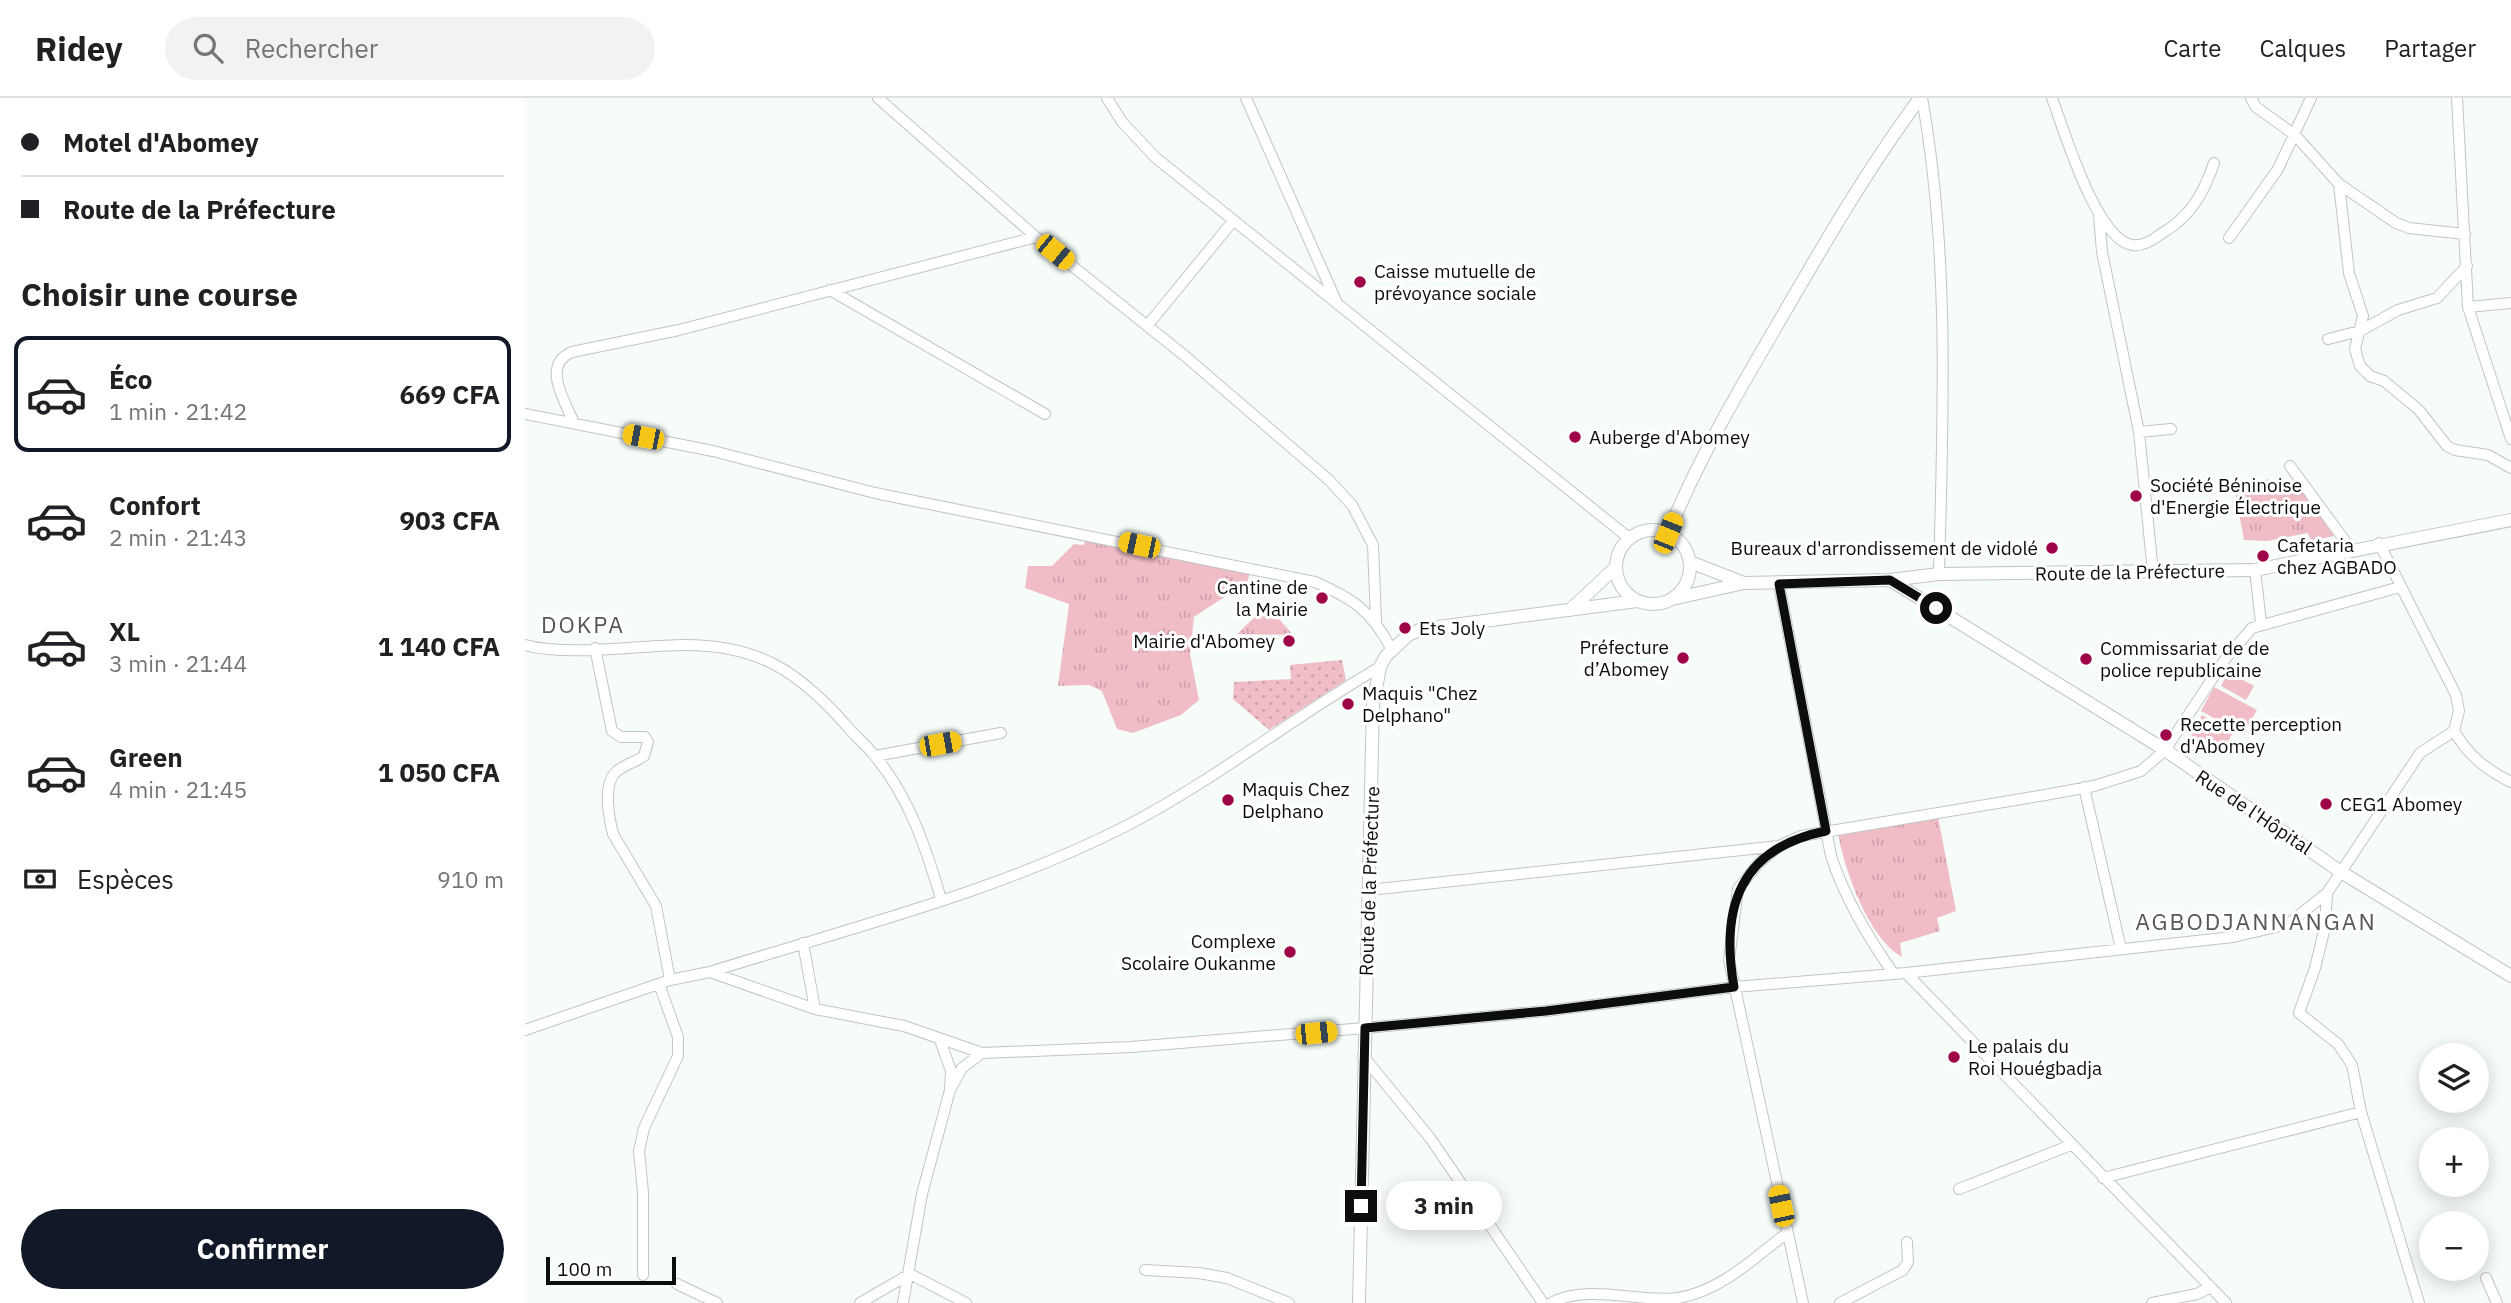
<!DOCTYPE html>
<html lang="fr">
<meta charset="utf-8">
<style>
body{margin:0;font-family:"IBM Plex Sans",sans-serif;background:#f2f2f2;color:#202124;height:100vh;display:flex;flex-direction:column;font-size:26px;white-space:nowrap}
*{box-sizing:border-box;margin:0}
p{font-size:23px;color:#757577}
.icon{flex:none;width:38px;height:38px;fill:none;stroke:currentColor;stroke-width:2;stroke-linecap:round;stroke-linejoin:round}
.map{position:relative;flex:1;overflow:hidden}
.drawer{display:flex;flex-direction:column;background:#fff;width:525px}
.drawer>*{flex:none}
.hud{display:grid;align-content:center;height:154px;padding:0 21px;background:#fff}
.controls{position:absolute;left:1894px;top:945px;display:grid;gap:14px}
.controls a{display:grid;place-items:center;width:70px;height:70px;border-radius:50%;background:#fff;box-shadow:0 4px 18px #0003;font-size:35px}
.scale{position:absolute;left:21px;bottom:18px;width:130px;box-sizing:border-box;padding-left:7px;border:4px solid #0c0e0d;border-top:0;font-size:19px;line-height:24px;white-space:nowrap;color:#0c0e0d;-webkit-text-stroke:5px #fff;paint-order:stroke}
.end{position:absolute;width:32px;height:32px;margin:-16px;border:9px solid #0c0e0d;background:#fff;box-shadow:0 0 0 4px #fff}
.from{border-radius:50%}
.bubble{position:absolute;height:49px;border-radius:24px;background:#fff;box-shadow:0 4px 18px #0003;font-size:23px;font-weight:700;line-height:49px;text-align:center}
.car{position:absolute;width:21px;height:42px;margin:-21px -10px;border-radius:9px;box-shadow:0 0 5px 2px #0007;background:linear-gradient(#f5c518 24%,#345 0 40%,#f5c518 0 76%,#345 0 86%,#f5c518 0)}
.hud b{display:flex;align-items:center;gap:24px;height:66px;font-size:26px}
.hud b+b{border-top:2px solid #e0e0e0}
.hud i{width:18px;height:18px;background:#202124}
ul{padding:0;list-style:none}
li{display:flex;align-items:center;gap:21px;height:116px;margin:0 14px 10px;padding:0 7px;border:4px solid transparent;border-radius:14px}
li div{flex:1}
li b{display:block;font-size:26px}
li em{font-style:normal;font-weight:700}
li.active{border-color:#111827}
li>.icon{width:63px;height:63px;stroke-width:1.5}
h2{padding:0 21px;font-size:32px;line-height:84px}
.pay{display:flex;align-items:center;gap:18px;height:77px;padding:0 21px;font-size:26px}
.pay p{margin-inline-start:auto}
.primary-button{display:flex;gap:14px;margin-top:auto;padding:14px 21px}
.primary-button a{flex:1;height:80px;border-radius:42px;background:#111827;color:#fff;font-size:28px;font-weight:700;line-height:80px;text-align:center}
header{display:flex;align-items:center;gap:42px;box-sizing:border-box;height:98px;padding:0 35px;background:#fff;border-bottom:2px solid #e0e0e0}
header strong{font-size:33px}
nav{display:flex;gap:38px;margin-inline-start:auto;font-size:24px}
.search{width:490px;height:63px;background:#f2f2f2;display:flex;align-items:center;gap:18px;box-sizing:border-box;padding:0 24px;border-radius:38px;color:#757577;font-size:26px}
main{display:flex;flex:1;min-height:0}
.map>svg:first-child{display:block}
.grass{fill:url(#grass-tufts)}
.park{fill:#f0bdc7}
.garden{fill:url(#garden-dots)}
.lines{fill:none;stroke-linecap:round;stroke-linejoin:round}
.minor-casing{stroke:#c0c6c2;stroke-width:12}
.tertiary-casing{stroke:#c0c6c2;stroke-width:14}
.minor{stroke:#fff;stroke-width:10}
.tertiary{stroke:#fff;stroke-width:12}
.route{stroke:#0c0e0d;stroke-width:9}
.poi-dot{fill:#9f0449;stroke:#fff;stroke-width:2.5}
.labels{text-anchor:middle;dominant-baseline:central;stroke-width:6;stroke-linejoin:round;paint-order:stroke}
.poi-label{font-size:19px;fill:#0c0e0d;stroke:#fff;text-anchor:start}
.street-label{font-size:19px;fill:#0c0e0d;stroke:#fff}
.quarter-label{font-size:23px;letter-spacing:2px;fill:#535855;stroke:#fff}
</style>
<header>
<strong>Ridey</strong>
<div class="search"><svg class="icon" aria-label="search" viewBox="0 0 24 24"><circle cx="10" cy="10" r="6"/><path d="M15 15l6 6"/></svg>Rechercher</div>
<nav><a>Carte</a><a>Calques</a><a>Partager</a></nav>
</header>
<main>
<section class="drawer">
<div class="hud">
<b><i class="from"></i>Motel d'Abomey</b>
<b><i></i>Route de la Préfecture</b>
</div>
<h2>Choisir une course</h2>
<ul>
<li class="active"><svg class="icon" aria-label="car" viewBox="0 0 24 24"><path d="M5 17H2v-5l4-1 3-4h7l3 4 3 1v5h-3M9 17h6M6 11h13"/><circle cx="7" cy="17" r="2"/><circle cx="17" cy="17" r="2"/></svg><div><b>Éco</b><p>1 min · 21:42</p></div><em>669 CFA</em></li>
<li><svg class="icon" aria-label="car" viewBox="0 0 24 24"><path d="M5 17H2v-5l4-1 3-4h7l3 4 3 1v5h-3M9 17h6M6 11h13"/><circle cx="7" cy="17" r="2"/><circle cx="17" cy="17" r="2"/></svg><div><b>Confort</b><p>2 min · 21:43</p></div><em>903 CFA</em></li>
<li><svg class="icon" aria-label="car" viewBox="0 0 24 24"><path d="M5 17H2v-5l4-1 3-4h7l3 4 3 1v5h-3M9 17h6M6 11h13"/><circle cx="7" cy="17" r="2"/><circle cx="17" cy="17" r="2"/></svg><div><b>XL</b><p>3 min · 21:44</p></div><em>1 140 CFA</em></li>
<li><svg class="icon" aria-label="car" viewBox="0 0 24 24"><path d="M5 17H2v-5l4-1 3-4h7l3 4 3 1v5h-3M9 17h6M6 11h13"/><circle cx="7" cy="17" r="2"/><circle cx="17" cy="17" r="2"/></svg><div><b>Green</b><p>4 min · 21:45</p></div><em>1 050 CFA</em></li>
</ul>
<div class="pay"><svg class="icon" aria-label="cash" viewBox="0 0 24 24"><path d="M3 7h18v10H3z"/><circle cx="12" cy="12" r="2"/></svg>Espèces<p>910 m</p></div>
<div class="primary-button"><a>Confirmer</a></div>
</section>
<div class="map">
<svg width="1986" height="1205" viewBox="0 0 1986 1205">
<defs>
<pattern id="grass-tufts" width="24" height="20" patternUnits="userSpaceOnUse" patternTransform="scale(1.75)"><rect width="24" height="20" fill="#f0bdc7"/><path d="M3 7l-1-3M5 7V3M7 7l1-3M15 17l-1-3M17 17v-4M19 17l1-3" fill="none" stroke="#cda1aa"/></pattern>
<pattern id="garden-dots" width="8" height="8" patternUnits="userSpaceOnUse" patternTransform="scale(1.75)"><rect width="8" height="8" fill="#f0bdc7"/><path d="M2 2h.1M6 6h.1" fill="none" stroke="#cda1aa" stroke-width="1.8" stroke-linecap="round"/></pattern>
</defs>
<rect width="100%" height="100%" fill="#f6fdf9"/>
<path class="grass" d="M 1743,381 L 1749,391 L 1771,381 L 1809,438 L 1786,443 L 1783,435 L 1742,443 L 1719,442 L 1710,394 Z
M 563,440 L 726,473 L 722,484 L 669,519 L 665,556 L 674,602 L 656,617 L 608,635 L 592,631 L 577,593 L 564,587 L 533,588 L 544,506 L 500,490 L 503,468 L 527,468 L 549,446 L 558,447 Z
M 732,517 L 755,522 L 768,537 L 712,536 Z
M 1413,719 L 1431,813 L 1412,820 L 1415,833 L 1375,845 L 1377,859 C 1343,840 1320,773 1313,736 Z"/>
<path class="park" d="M 1703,574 L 1729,588 L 1721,602 L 1696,588 Z
M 1689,589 L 1732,612 L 1718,636 L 1676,613 Z
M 1677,617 L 1708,634 L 1698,654 L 1666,637 Z"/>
<path class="garden" d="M 817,562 L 821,582 L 744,632 L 708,601 L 709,584 L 766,581 L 765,567 Z"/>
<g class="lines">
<g class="minor-casing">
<path id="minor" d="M 353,0 L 511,139 L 660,258 L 804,382 L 827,407 L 848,447 L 851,523
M 582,0 L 597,24 L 631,60 L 1104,440
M 721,0 L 812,205
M 1397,0 C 1425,157 1418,318 1414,476
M 1527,0 C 1539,32 1571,141 1607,147 C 1617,149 1628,142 1636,136 C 1665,119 1678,97 1689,65
M 1726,0 L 1731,9 L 1770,37 L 1814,86 L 1871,125 L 1884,130 L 1940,136
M 1932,0 L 1943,209 L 1986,341
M 1814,86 L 1824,175 L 1838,218 L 1830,251 L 1835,268 L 1845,278 L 1859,283 L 1894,312 L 1922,348 L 1930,352 L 1963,357 L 1986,370
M 1574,117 L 1577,154 L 1614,334 L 1628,474
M 1704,140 L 1753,71 L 1786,0
M 305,192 L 520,316
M 1943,209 L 1986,205
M 622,228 L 708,123
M 1803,241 L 1835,233 L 1873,212 L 1912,200 L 1942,168
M 0,316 L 188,353 L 350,395 L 790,484 C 829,501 846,513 866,550
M 49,325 C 40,303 16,267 47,254 L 154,232 L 511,139
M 1614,334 L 1646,331
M 1765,368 L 1826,451
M 1730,472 L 1736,525
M 1254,486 L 1306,758 C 1320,801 1342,838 1368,875
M 0,547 C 44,559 113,547 160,547 C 233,547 273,573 320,626 C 329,637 340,646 349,657 C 384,698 401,750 416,801
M 70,550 L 87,633 L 96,639 L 120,639 L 123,644 L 119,658 C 111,664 97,667 90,675 C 78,688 84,720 88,736 L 131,808 L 145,882
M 1929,633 C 1943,657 1961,672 1986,684
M 350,658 L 476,635
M 1559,689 L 1596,851
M 844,792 L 1254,748
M 1802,795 L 1800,829 L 1790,870 L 1774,915 L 1813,946 L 1827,967 L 1836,1014 L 1894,1205
M 278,845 L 290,911
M 185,874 L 290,911 L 379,928 L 457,955 L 606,949 L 840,930 L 1021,913 L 1209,889 L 1381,875 L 1708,839 L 1763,826 L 1802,795 L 1895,655 L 1929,633 L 1934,613 L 1931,597 L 1854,445
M 1381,875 L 1701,1205
M 0,932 L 145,882 L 185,874 C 324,830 469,795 599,729 C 689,683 768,619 855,569
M 415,942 L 426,973 L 425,990
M 838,958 L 905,1040 L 1018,1205
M 1578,1080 L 1836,1014
M 1434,1091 L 1546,1047
M 620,1172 L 674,1175 L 702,1180 L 764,1205
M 118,1177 L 118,1094 L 114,1053 L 119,1030 L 153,958 L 153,939 L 134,886
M 1961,1180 L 1972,1205
M 152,1186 L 192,1205
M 335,1205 L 385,1176 L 441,1205
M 378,1205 L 397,1096 L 425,992 L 437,970 L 457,955
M 1026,1205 C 1063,1185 1113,1205 1153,1200 C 1196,1193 1229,1160 1262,1135
M 1278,1205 L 1204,862 L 1213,791 L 1234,765 L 1254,748 L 1276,738 L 1520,697 L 1569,688 L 1616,673 L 1640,652 L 1701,560 L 1727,530 L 1875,489
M 1315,1205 L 1378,1172 L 1383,1164 L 1382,1144
M 1627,1205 L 1672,1196 L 1685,1189"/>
</g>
<g class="tertiary-casing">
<path id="tertiary" d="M1091 469a37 37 0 1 1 74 0a37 37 0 1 1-74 0Z
M 1143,435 C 1174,360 1214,292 1255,222 C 1299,146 1343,70 1395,0
M 1165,464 L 1219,485
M 1365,482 L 1640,652 L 1816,774 L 1986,878
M 1147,501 L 1219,485 L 1365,482 L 1414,476 L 1730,472 L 1986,422
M 1045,512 L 1090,470
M 834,1205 L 848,607 L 855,569 L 861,558 L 883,537 L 897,531 L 1112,503"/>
</g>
<use href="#minor" class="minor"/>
<use href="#tertiary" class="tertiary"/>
</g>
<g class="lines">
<path class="route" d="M 836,1108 L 840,930 L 1021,913 L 1209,889 C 1195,809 1215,750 1301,733 L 1254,486 L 1365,482 L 1411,510"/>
</g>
<g class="poi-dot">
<circle cx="835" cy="184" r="7"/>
<circle cx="1050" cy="339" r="7"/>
<circle cx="1611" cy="398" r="7"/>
<circle cx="1527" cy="450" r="7"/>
<circle cx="1738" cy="458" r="7"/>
<circle cx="797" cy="500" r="7"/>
<circle cx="880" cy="530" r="7"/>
<circle cx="764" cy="543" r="7"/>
<circle cx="1158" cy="560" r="7"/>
<circle cx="1561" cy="561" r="7"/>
<circle cx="823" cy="606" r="7"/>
<circle cx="1641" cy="637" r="7"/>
<circle cx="703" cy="702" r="7"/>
<circle cx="1801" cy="706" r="7"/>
<circle cx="765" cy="854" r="7"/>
<circle cx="1429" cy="959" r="7"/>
</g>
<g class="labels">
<g class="poi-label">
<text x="849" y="173">Caisse mutuelle de<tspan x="849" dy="22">prévoyance sociale</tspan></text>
<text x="1064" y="339">Auberge d'Abomey</text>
<text x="1625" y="387">Société Béninoise<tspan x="1625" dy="22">d'Energie Électrique</tspan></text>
<text x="1752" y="447">Cafetaria<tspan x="1752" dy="22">chez AGBADO</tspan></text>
<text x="1513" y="450" text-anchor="end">Bureaux d'arrondissement de vidolé</text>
<text x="783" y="489" text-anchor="end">Cantine de<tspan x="783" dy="22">la Mairie</tspan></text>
<text x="894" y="530">Ets Joly</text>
<text x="750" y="543" text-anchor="end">Mairie d'Abomey</text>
<text x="1144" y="549" text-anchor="end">Préfecture<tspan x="1144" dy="22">d’Abomey</tspan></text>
<text x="1575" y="550">Commissariat de de<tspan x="1575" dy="22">police republicaine</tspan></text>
<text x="837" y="595">Maquis "Chez<tspan x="837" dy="22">Delphano"</tspan></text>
<text x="1655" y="626">Recette perception<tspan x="1655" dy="22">d'Abomey</tspan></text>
<text x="717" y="691">Maquis Chez<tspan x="717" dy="22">Delphano</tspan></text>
<text x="1815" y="706">CEG1 Abomey</text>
<text x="751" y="843" text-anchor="end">Complexe<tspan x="751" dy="22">Scolaire Oukanme</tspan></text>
<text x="1443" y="948">Le palais du<tspan x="1443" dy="22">Roi Houégbadja</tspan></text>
</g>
<g class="street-label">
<text transform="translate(1605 474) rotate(-1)">Route de la Préfecture</text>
<text transform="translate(1729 714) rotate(34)">Rue de l'Hôpital</text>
<text transform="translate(844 783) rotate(-88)">Route de la Préfecture</text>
</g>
<g class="quarter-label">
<text x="58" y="526">DOKPA</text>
<text x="1731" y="823">AGBODJANNANGAN</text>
</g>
</g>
</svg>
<div class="controls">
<a><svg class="icon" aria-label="layers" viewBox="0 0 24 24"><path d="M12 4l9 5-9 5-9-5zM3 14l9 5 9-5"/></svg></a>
<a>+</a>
<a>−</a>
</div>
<div class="scale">100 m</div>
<i class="end from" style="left:1411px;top:510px"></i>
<i class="end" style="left:836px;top:1108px"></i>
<div class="bubble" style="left:861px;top:1083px;width:116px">3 min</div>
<i class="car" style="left:530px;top:154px;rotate:129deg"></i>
<i class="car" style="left:118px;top:339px;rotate:281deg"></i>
<i class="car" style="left:1143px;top:435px;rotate:22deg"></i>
<i class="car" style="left:614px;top:447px;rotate:282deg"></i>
<i class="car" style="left:415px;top:646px;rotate:80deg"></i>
<i class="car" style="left:791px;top:935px;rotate:84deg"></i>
<i class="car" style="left:1256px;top:1108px;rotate:348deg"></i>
</div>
</main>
